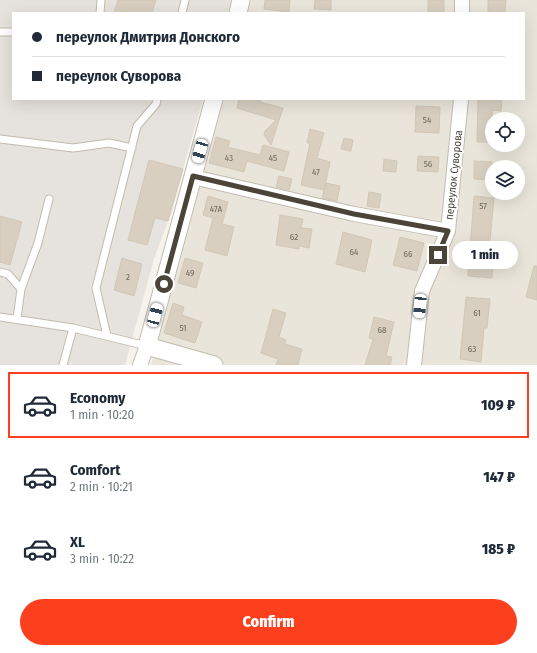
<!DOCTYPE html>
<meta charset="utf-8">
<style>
body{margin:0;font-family:"Fira Sans Condensed",sans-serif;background:#f6f6f7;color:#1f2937;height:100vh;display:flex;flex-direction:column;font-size:15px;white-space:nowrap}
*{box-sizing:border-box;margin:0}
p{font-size:13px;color:#747a83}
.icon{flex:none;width:22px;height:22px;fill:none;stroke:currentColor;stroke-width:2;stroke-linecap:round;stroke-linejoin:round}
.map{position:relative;height:365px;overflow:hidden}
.side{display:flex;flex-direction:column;background:#fff;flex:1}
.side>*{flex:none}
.banner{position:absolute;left:12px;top:12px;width:513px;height:88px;border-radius:0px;box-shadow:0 4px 16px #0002;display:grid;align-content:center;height:88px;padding:0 20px;background:#fff}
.buttons{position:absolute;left:485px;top:112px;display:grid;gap:8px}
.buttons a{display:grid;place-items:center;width:40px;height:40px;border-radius:50%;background:#fff;box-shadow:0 4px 16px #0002;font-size:20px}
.end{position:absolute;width:18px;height:18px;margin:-9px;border:5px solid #4b4439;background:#fff;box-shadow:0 0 0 2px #fff}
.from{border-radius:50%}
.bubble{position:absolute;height:28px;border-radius:14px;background:#fff;box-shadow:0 4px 16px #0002;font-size:13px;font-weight:800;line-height:28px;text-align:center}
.car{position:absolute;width:12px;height:24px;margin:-12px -6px;border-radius:5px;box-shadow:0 0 3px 1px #0007;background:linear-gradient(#fff 24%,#345 0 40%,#fff 0 76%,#345 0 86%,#fff 0)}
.banner b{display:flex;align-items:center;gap:14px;height:38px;font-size:15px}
.banner b+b{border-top:1px solid #e0e1e3}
.banner i{width:10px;height:10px;background:#1f2937}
ul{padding:7px 0 0;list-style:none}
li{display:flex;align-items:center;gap:12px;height:66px;margin:0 8px 6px;padding:0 12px;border:2px solid transparent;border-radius:0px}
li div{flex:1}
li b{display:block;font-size:15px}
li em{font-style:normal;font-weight:800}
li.current{border-color:#fc3f1d}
li>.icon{width:36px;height:36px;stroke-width:1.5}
.primary-button{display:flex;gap:8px;margin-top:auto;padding:8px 20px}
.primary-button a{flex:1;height:46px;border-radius:24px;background:#fc3f1d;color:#fff;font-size:16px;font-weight:800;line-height:46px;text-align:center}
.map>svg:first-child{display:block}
.residential{fill:#eae5da;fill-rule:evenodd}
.industrial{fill:#e6e2dd}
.building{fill:#d8cfc1;stroke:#d3c7b4}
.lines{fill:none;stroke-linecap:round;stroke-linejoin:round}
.service-casing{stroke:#c2bbae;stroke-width:9}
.minor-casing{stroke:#c2bbae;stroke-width:16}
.tertiary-casing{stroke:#c2bbae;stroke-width:19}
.service{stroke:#fff;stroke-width:7}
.minor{stroke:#fff;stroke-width:14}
.tertiary{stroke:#fff;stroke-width:17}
.route{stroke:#4b4439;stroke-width:5}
.labels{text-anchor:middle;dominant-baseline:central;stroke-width:3.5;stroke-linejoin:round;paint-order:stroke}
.number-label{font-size:9px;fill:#6e675b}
.street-label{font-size:11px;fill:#4b4439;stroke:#fff}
</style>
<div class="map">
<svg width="537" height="365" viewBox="0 0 537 365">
<rect width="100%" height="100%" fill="#f6f3ec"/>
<path class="residential" d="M 251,0 L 537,0 L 537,365 L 151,365 L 224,99 L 524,99 L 524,13 L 247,13 ZM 492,119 L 518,119 L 518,145 L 492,145 ZM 492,167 L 518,167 L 518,193 L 492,193 Z"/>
<path class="industrial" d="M 0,0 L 231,0 L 228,13 L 13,13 L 13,99 L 203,99 L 168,221 L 154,259 L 125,365 L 0,365 Z"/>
<path class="building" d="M 118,0 L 156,0 L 152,13 L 114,13 Z
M 265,0 L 290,0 L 289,12 L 264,9 Z
M 315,0 L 331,0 L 331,10 L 314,9 Z
M 428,0 L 444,0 L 444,13 L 428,13 Z
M 488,0 L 506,0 L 505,13 L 488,13 Z
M 239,99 L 261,99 L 260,102 L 283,108 L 271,145 L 264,135 L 265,131 L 276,120 L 237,108 Z
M 478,99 L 502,99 L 501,111 L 492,110 L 492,142 L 477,142 Z
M 416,106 L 440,107 L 439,133 L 415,132 Z
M 310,129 L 324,133 L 317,158 L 330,162 L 324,190 L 301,185 L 310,143 L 307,143 Z
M 216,137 L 230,141 L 228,147 L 260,155 L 263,145 L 289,152 L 284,171 L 247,161 L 244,172 L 209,163 Z
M 344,138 L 353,140 L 351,151 L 341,149 Z
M 418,156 L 439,157 L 438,172 L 417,171 Z
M 384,159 L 397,161 L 396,172 L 383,171 Z
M 149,160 L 183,169 L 168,221 L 155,218 L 147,245 L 128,240 Z
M 474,161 L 492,162 L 492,180 L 474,179 Z
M 279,176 L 292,179 L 289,190 L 276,187 Z
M 326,183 L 340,186 L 337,201 L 322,198 Z
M 369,192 L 381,194 L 379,208 L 367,206 Z
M 208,196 L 228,202 L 222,224 L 234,227 L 227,256 L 205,250 L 213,218 L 203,215 Z
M 474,196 L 494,198 L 489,251 L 494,251 L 492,278 L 468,276 Z
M 280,215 L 303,219 L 301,228 L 312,229 L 309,248 L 299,246 L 299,249 L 276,245 Z
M 0,216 L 22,222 L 10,265 L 0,262 Z
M 343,232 L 372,240 L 365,272 L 336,264 Z
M 400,237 L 424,243 L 417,271 L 393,265 Z
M 122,258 L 142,264 L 134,296 L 114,290 Z
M 185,258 L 203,263 L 196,288 L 178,283 Z
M 534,266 L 537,266 L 537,300 L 526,297 Z
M 466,297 L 490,299 L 487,328 L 484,328 L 481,362 L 460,359 Z
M 173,303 L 184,307 L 182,315 L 202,322 L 195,343 L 164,333 Z
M 273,309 L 286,313 L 279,337 L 286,340 L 285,344 L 302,349 L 298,365 L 276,365 L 278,359 L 261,353 Z
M 374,317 L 394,322 L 386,356 L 392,357 L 390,365 L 365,365 L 373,339 L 369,338 Z"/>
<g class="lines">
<g class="service-casing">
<path id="service" d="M 100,13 L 101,0
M 182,13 L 185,0
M 0,32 L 13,32
M 0,139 L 73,148 L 109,143 L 132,148
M 0,272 L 8,274 L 21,289 L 17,319
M 21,289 L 38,243 L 49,199
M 0,317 L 73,328 L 147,346
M 107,336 L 96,288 L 137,126 L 156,104 L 157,99
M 63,365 L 73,328"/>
</g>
<g class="minor-casing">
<path id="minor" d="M 462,13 L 462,0
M 193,177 L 354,214 L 448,231
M 140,365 L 147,346
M 414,365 L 422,291 L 448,231 L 461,99"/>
</g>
<g class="tertiary-casing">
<path id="tertiary" d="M 238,13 L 241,0
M 214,99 L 147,346 L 214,365"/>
</g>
<use href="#service" class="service"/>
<use href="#minor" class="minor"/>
<use href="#tertiary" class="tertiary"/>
</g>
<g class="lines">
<path class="route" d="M 164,284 L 193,176 L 354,214 L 448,231 L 438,255"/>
</g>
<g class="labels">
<g class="number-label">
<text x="427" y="120">54</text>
<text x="229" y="158">43</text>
<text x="273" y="158">45</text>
<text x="428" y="164">56</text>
<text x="316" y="172">47</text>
<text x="483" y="206">57</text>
<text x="216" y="209">47А</text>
<text x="294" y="237">62</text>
<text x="354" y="252">64</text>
<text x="408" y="254">66</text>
<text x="190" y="273">49</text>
<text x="128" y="277">2</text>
<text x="477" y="313">61</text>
<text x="183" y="328">51</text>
<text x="382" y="330">68</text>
<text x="472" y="349">63</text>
</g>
<g class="street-label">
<text transform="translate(454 175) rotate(-84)">переулок Суворова</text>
</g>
</g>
</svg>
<div class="buttons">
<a><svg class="icon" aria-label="locate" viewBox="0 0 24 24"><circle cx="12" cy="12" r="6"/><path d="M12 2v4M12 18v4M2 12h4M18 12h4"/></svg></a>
<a><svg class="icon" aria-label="layers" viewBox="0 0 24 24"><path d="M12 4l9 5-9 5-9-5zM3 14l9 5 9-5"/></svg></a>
</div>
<i class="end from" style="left:164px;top:284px"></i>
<i class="end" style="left:438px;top:255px"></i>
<div class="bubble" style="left:452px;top:241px;width:66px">1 min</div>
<i class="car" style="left:200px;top:151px;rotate:196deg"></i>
<i class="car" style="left:420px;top:306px;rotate:186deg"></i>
<i class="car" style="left:155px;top:315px;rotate:15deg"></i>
<div class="banner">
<b><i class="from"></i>переулок Дмитрия Донского</b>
<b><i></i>переулок Суворова</b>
</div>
</div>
<section class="side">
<ul>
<li class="current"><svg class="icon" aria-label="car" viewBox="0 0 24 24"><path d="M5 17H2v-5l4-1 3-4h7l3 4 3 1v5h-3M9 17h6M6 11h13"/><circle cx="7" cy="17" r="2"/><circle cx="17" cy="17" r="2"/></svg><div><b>Economy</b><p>1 min · 10:20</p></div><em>109 ₽</em></li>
<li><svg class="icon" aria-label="car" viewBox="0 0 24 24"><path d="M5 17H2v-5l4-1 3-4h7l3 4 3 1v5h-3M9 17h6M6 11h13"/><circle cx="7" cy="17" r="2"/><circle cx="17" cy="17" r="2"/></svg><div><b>Comfort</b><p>2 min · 10:21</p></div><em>147 ₽</em></li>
<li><svg class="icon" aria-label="car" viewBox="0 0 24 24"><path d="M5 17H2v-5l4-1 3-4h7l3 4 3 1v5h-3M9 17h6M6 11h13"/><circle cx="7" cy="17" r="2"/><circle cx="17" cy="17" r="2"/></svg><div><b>XL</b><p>3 min · 10:22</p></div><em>185 ₽</em></li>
</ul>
<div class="primary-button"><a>Confirm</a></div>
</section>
